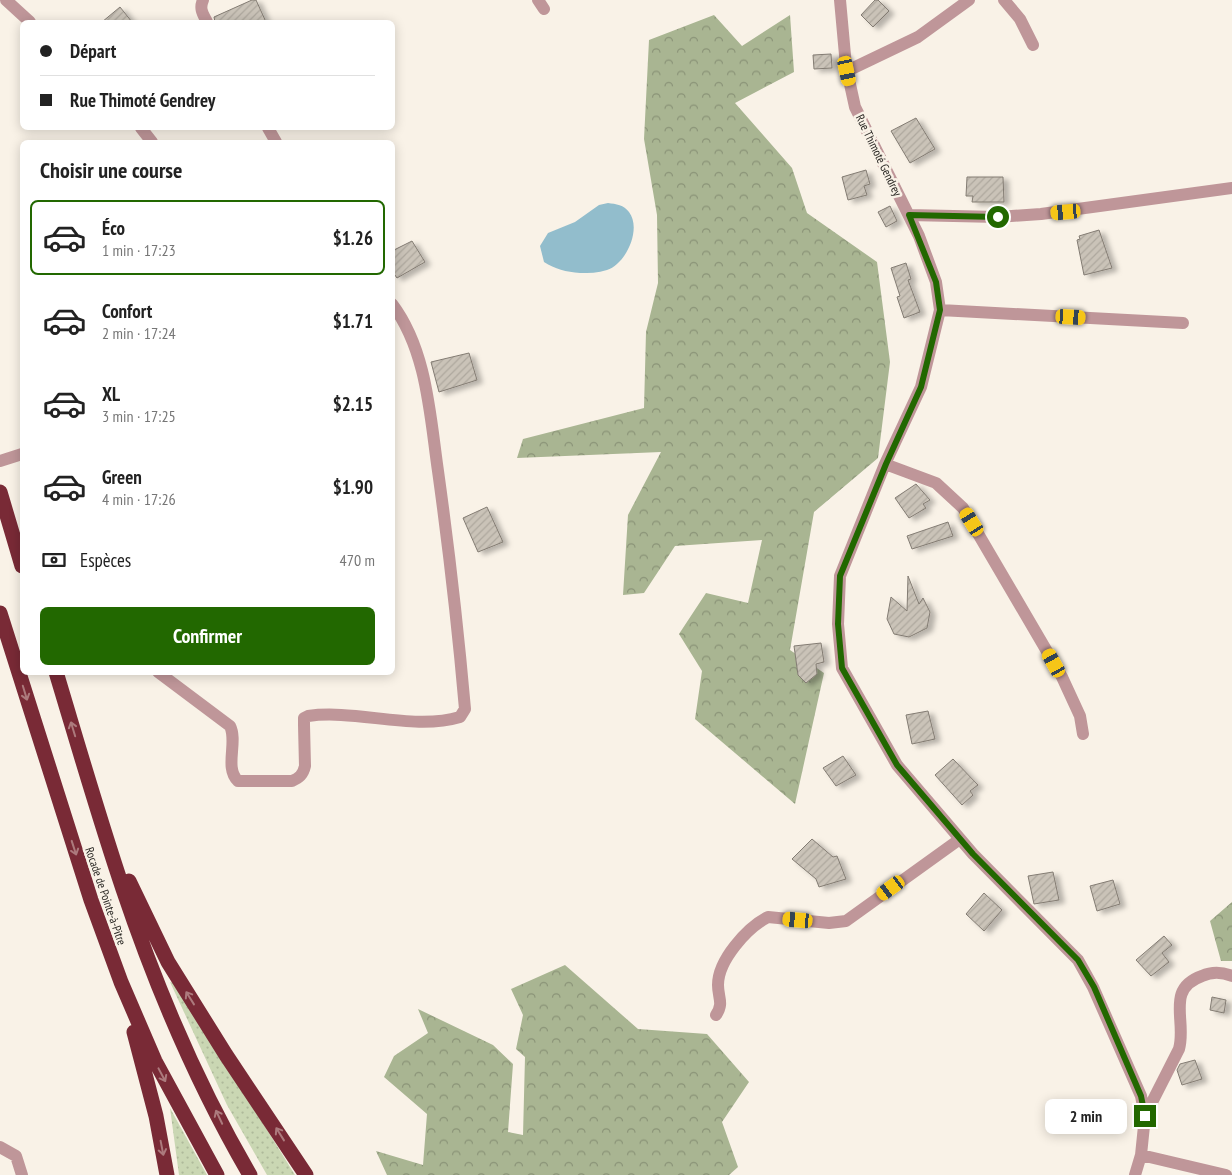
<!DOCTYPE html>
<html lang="fr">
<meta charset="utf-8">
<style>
body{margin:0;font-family:"PT Sans Narrow",sans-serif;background:#f2f2f2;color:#222;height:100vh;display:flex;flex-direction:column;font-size:19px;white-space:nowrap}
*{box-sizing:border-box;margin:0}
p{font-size:16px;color:#767676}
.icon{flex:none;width:28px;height:28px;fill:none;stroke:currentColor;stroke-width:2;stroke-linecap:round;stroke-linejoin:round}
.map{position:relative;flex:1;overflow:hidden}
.drawer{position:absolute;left:20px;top:140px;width:375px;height:535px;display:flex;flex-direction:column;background:#fff;border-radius:8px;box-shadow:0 2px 12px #0003}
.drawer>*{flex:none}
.top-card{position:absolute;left:20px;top:20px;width:375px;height:110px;border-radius:8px;box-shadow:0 2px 12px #0003;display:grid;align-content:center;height:110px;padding:0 20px;background:#fff}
.end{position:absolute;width:22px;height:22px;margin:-11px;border:6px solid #226800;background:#fff;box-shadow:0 0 0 2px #fff}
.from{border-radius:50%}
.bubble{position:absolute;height:35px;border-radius:8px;background:#fff;box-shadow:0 2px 12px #0003;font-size:16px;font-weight:700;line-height:35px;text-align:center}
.car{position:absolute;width:15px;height:30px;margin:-15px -8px;border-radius:6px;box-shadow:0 0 4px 1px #0007;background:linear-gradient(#f5c518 24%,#345 0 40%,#f5c518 0 76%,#345 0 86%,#f5c518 0)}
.top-card b{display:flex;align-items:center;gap:18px;height:48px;font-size:19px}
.top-card b+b{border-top:1px solid #e0e0e0}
.top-card i{width:12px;height:12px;background:#222}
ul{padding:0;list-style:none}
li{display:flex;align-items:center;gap:15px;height:75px;margin:0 10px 8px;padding:0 10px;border:2px solid transparent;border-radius:8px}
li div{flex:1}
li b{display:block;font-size:19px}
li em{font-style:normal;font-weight:700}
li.current{border-color:#226800}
li>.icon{width:45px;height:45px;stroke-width:1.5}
h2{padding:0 20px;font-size:22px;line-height:60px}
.pay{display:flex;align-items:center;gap:12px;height:55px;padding:0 20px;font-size:19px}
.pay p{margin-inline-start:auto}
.button{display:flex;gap:10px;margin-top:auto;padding:10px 20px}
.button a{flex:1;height:58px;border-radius:8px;background:#226800;color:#fff;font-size:20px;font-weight:700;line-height:58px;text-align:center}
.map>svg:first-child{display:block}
.grass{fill:url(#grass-dots)}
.forest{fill:url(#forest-crowns)}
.water{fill:#92bdcc}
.building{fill:url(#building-hatch);stroke:#837c73;filter:url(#shadow)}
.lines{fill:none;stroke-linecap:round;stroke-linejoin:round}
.minor{stroke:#bf9699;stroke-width:12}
.highway{stroke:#792a36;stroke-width:15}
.oneway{stroke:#ac7a7d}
.route{stroke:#226800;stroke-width:6}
.labels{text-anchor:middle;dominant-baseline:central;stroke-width:5;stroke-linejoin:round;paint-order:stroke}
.street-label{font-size:12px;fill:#2a2824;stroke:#f9f2e7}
</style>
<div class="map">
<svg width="1232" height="1175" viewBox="0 0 1232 1175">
<defs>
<pattern id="grass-dots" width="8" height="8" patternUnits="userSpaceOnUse" patternTransform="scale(1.25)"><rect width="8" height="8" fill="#cad7b3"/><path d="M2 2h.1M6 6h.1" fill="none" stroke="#aeb99a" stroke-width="1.8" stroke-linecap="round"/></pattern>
<pattern id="forest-crowns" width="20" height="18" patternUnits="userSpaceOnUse" patternTransform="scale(1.25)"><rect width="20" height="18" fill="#a9b592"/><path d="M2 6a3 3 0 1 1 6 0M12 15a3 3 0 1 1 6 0" fill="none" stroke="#8a9377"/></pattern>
<pattern id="building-hatch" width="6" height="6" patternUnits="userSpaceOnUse" patternTransform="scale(1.25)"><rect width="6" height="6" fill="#cac3b8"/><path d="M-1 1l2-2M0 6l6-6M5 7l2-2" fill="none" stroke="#aea89e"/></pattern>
<filter id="shadow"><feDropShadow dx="5.5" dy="3" stdDeviation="2.5" flood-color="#0004"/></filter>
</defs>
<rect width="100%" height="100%" fill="#f9f2e7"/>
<path class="grass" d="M 170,982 L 177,984 L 295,1175 L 267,1175 L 227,1105 Z
M 170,1108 L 207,1175 L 179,1175 Z"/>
<path class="forest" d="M 714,15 L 742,46 L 790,15 L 794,72 L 735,103 L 792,168 L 807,213 L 877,262 L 890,362 L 878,458 L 814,512 L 790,650 L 824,673 L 795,804 L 695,719 L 702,671 L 679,634 L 706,593 L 748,603 L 762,540 L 675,546 L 644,593 L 623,595 L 628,515 L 661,452 L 517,458 L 523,439 L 644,408 L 646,332 L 658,283 L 657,215 L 644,139 L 649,40 Z
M 1232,902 L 1232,961 L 1221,961 L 1210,921 Z
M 565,965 L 638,1029 L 707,1034 L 749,1082 L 722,1122 L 738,1167 L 729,1175 L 387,1175 L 376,1151 L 423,1165 L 427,1114 L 384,1077 L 394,1056 L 428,1033 L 418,1009 L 493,1045 L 513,1064 L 508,1132 L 523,1135 L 525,1057 L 516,1049 L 523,1015 L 511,989 Z"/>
<path class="water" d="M 608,203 C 616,204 624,205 629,212 C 642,229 626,264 607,270 C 598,273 589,273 580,273 C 566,272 555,269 544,262 L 540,246 L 548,233 L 575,222 L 599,205 Z"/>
<path class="building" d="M 252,0 L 256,0 L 266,22 L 215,22 L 214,17 Z
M 875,0 L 878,0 L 889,11 L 873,27 L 861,15 Z
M 120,7 L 132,22 L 102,22 Z
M 831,54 L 832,68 L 814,69 L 813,55 Z
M 916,118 L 935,149 L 910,163 L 891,131 Z
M 866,170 L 870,184 L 864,186 L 867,195 L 848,200 L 842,177 Z
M 967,177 L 1003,177 L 1004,202 L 972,202 L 973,196 L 966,196 Z
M 890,206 L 897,221 L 886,227 L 878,212 Z
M 1099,230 L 1112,268 L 1084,275 L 1077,240 L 1080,239 L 1079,236 Z
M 412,241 L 425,262 L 397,278 L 392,271 L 392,251 Z
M 906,263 L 911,279 L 908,280 L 920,312 L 904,318 L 897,297 L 900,296 L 891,268 Z
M 469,353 L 477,380 L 439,392 L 431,362 Z
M 916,484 L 930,500 L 923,504 L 926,508 L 909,518 L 895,498 Z
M 487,507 L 503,542 L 478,552 L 463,518 Z
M 948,522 L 953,536 L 912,549 L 907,536 Z
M 908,576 L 919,604 L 923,598 L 930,612 L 927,628 L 909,637 L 894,634 L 887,619 L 891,597 L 907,611 Z
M 821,643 L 824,662 L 816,664 L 817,674 L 806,683 L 798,675 L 794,646 Z
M 928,711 L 935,739 L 912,744 L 906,715 Z
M 843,756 L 856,775 L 836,786 L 823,768 Z
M 953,759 L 978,785 L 970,791 L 973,795 L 962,805 L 935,775 Z
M 812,839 L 833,857 L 837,856 L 846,879 L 819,887 L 816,879 L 792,859 Z
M 1053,872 L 1059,900 L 1034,904 L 1028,876 Z
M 1113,880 L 1120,904 L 1097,911 L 1090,886 Z
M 984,893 L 1002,910 L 984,931 L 966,914 Z
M 1164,936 L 1172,945 L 1162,953 L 1169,962 L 1151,976 L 1136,960 Z
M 1212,997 L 1226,1000 L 1224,1013 L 1210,1010 Z
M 1195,1060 L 1202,1079 L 1182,1085 L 1177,1070 L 1180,1064 Z"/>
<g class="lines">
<path class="minor" d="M 6,0 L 30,22
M 203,0 C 199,9 203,14 207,22
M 538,0 L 544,9
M 840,0 L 846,66 L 855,107 L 919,236 L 936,282 L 940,310 L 921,387 L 885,464 L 840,576 L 838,624 L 842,668 L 897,765 L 973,854 L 1078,960 L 1093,987 L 1141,1096 L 1145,1116 L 1141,1155 L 1135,1175
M 1004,0 L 1020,19 L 1033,45
M 847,71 L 918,37 L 969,0
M 141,128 L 152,142
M 268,128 L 276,142
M 909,215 L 998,217 L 1041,214 L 1232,188
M 940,310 L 1183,323
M 0,461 L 22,454
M 885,464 L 936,483 L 963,508 L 1062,677 L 1080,716 L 1083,734
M 158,672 L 230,726 C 238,742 224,768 238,781 L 292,781 C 299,778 303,775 305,766 L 304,725 L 304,718 L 308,716 C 356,709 413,731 460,717 L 465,709 C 458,629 449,550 438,471 C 430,416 427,350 392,304
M 716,1015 C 724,1003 718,998 718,985 C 718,960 747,928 768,917 L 829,923 L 846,921 L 960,839
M 1145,1116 L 1179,1049 C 1187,1021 1165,989 1202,976 C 1211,972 1222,972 1232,976
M 0,1147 L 16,1156 L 22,1175
M 1141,1155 L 1226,1175"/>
<path class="highway" d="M 0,492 L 22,566
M 0,613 L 91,900 L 121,982 L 155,1061 L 217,1175
M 56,672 C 78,745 99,818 123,889 C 156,987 198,1086 250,1175
M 129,881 L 168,962 L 226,1055 L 306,1175
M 134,1032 L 156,1116 L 167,1175"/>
</g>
<defs><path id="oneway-shaft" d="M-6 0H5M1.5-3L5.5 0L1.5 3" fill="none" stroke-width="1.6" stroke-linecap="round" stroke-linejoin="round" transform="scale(1.25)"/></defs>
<g class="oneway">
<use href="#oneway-shaft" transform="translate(25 693) rotate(73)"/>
<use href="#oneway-shaft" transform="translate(73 729) rotate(-107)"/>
<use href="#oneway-shaft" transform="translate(74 848) rotate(72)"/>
<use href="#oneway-shaft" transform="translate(190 998) rotate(-122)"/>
<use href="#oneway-shaft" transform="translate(162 1075) rotate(62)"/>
<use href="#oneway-shaft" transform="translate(219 1117) rotate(-115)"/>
<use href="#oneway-shaft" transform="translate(280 1134) rotate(-122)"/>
<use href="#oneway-shaft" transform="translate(162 1148) rotate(79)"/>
</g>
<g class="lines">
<path class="route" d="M 998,217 L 909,215 L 936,282 L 940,310 L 921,387 L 886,464 L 840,576 L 838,624 L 842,668 L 897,765 L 973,854 L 1078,960 L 1094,987 L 1141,1096 L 1145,1116"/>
</g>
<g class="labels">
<g class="street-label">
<text transform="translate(879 155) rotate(64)">Rue Thimoté Gendrey</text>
<text transform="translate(106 896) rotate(71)">Rocade de Pointe-à-Pitre</text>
</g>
</g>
</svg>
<i class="end from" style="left:998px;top:217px"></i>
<i class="end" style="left:1145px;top:1116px"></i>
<div class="bubble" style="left:1045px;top:1099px;width:82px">2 min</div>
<i class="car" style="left:847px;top:71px;rotate:168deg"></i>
<i class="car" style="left:1066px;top:212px;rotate:265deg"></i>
<i class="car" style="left:1071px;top:317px;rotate:93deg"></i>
<i class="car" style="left:972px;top:522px;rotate:328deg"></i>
<i class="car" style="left:1054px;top:663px;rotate:331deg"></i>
<i class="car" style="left:891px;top:888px;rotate:234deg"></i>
<i class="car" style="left:798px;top:920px;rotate:275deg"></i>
<div class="top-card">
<b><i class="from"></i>Départ</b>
<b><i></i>Rue Thimoté Gendrey</b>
</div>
<section class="drawer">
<h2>Choisir une course</h2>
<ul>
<li class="current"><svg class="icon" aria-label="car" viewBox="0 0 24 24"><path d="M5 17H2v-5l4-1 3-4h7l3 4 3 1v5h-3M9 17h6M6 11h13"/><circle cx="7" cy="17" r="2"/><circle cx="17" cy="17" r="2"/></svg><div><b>Éco</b><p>1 min · 17:23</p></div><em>$1.26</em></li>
<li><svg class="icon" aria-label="car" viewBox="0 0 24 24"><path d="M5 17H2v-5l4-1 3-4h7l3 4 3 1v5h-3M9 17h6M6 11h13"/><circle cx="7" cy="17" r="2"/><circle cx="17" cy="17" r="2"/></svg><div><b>Confort</b><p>2 min · 17:24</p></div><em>$1.71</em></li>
<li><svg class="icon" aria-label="car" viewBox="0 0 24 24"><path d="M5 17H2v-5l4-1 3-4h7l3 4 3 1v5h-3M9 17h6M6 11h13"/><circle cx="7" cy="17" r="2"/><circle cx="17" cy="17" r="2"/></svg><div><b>XL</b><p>3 min · 17:25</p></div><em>$2.15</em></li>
<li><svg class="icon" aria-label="car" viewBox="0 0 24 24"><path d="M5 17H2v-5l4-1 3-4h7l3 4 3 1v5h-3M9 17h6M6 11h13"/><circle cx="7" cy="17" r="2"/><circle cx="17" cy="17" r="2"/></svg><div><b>Green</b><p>4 min · 17:26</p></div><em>$1.90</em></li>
</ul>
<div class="pay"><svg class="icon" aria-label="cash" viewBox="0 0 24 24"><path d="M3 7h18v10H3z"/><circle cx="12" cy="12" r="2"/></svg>Espèces<p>470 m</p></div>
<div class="button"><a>Confirmer</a></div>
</section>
</div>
